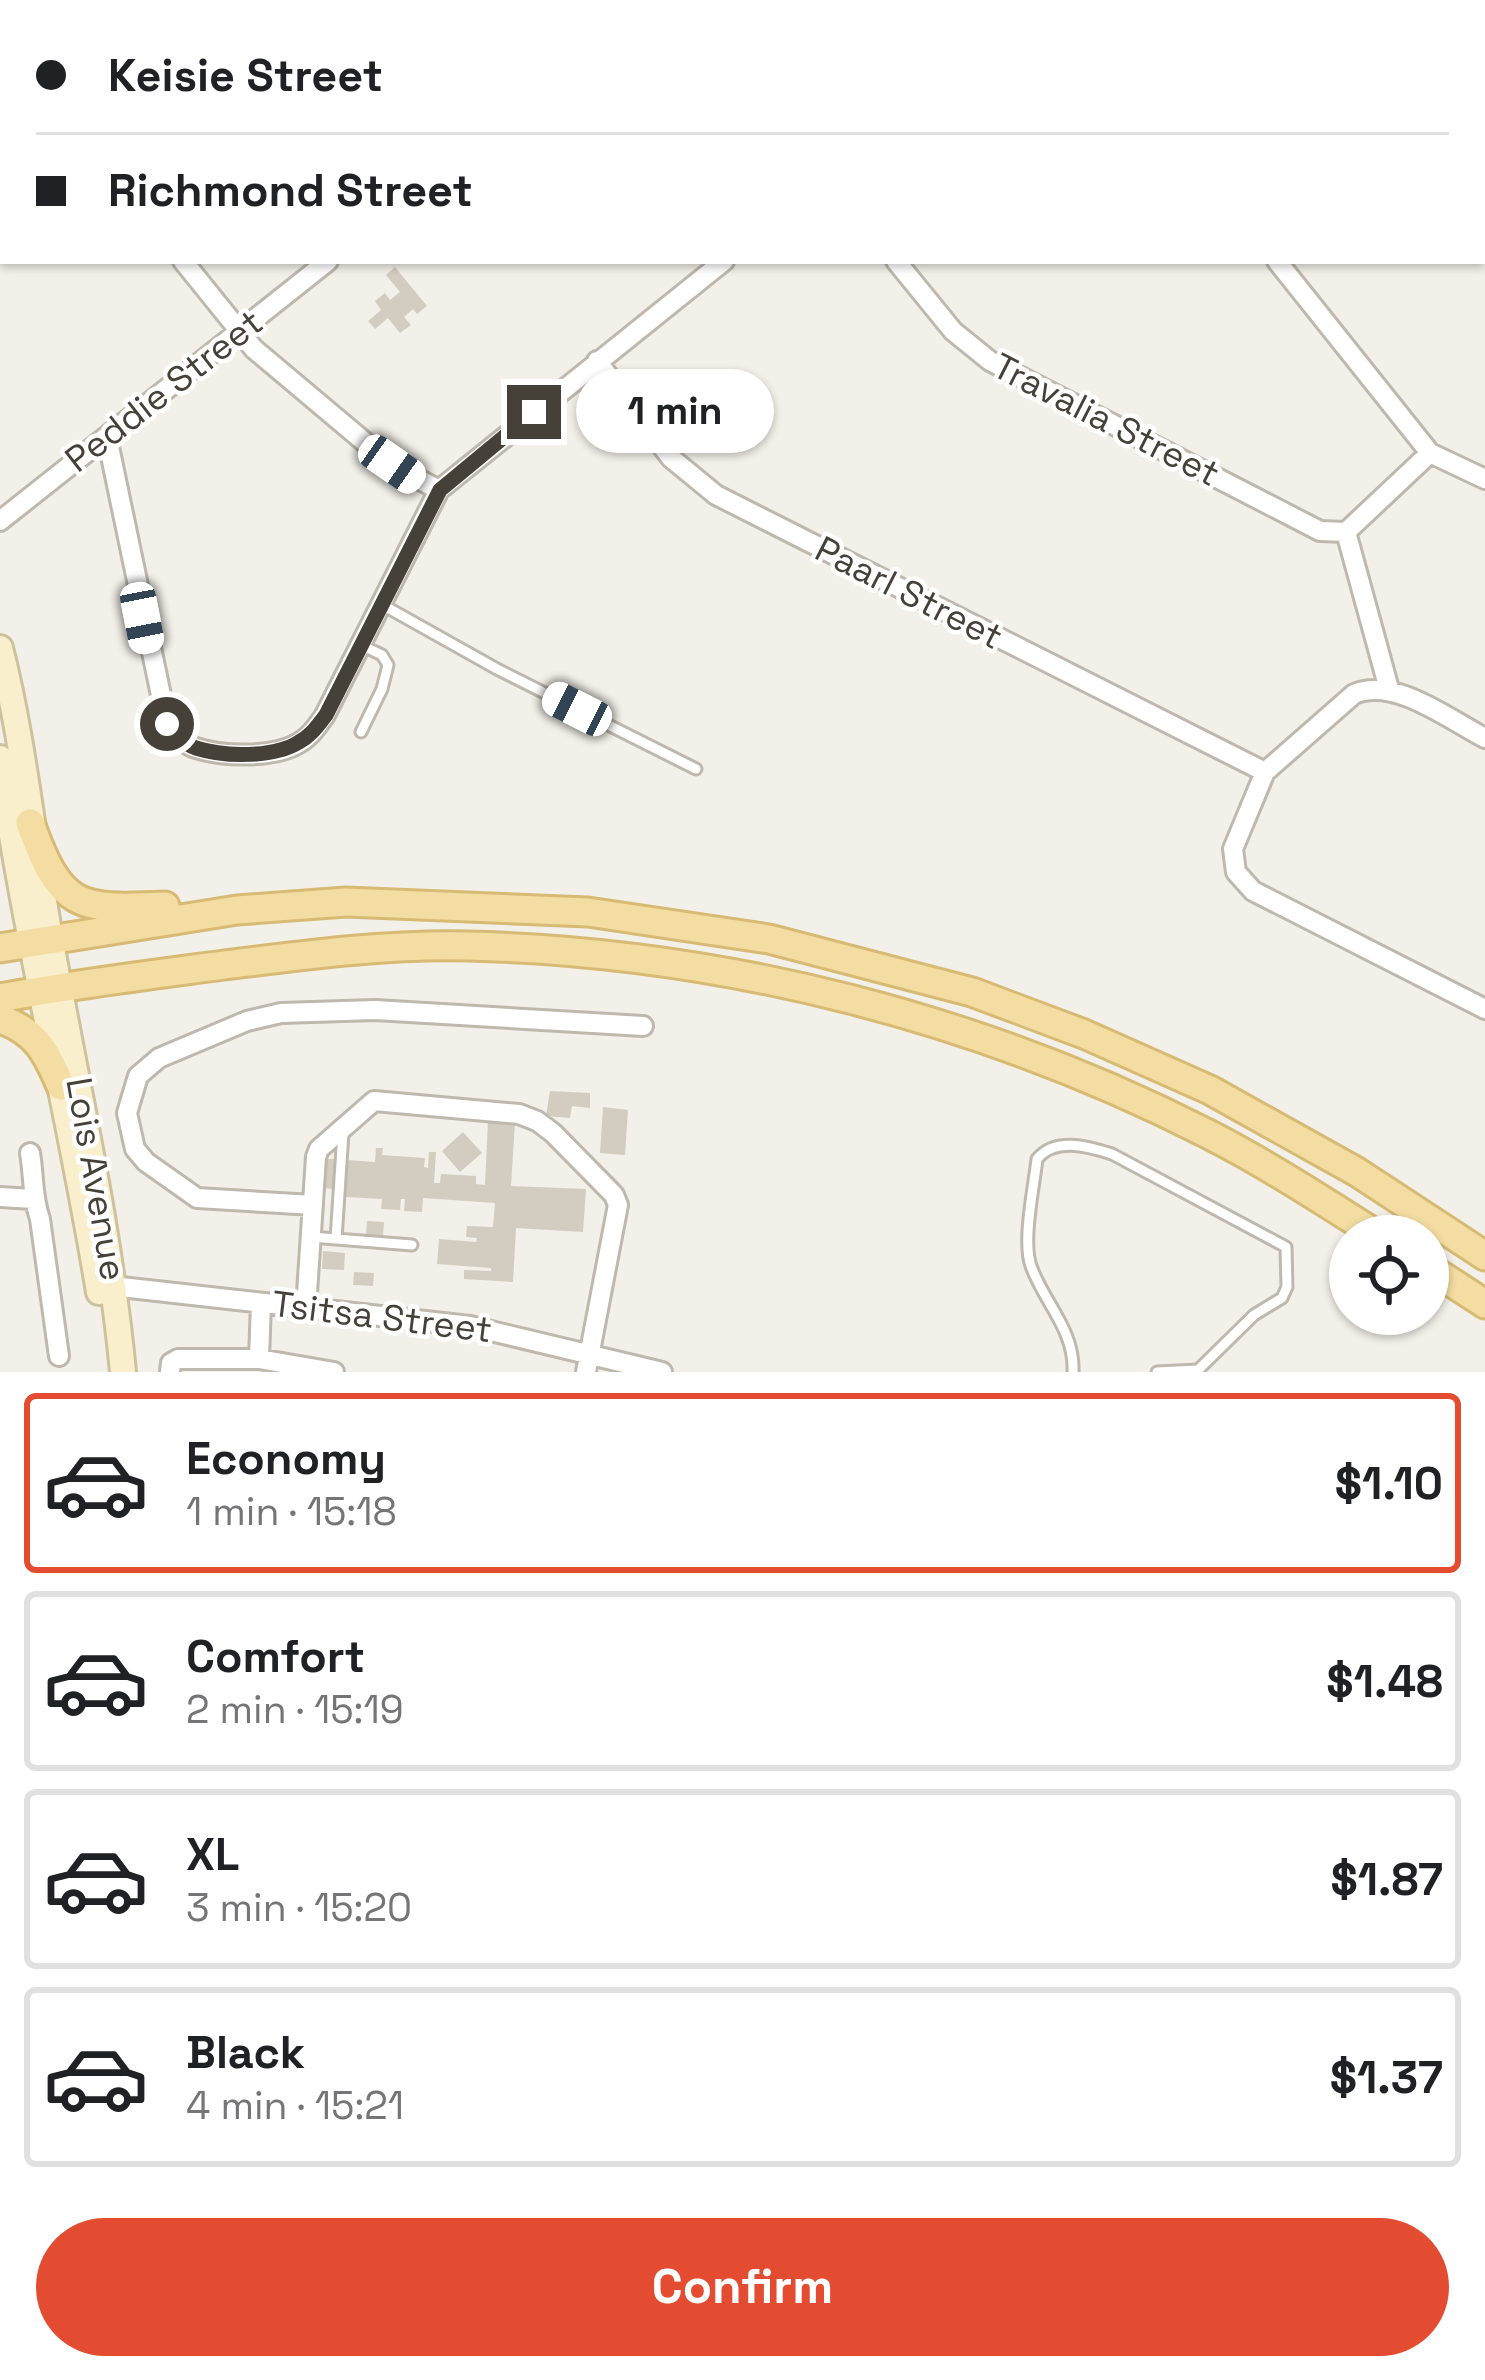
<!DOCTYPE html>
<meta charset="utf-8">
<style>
body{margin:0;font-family:"Space Grotesk",sans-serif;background:#f6f6f6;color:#202124;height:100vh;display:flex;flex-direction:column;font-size:45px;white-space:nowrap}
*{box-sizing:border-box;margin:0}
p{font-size:39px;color:#757577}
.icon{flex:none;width:66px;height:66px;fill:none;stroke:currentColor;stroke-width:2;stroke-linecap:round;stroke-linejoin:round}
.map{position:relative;height:1372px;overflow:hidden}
.drawer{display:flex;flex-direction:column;background:#fff;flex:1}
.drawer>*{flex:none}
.top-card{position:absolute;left:0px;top:0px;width:1485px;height:264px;box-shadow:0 3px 9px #0004;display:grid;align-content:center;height:264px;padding:0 36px;background:#fff}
.fabs{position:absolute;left:1329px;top:1215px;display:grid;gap:24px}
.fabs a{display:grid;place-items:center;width:120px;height:120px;border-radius:50%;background:#fff;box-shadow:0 3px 9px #0004;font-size:60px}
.end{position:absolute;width:54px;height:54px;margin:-27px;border:15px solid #464138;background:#fff;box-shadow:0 0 0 6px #fff}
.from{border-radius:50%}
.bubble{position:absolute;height:84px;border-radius:42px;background:#fff;box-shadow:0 3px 9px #0004;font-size:39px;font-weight:700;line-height:84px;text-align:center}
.car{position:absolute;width:36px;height:72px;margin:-36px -18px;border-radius:15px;box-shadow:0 0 9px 3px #0007;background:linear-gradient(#fff 24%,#345 0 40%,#fff 0 76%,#345 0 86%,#fff 0)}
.top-card b{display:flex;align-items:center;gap:42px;height:114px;font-size:45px}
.top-card b+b{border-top:3px solid #e0e0e0}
.top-card i{width:30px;height:30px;background:#202124}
ul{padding:21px 0 0;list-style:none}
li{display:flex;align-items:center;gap:36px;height:180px;margin:0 24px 18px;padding:0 12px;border:6px solid #e0e0e0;border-radius:12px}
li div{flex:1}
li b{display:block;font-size:45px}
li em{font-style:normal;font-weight:700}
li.current{border-color:#e34c30}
li>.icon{width:108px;height:108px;stroke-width:1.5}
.cta{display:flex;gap:24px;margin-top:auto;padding:24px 36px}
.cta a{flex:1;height:138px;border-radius:72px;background:#e34c30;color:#fff;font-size:48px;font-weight:700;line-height:138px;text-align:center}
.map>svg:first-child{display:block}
.building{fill:#d3ccc0}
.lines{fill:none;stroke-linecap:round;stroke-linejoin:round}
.lane-casing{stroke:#beb8ad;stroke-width:15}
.street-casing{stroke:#beb8ad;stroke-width:24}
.secondary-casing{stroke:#cec29e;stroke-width:30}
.primary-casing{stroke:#d7ba73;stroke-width:33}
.lane{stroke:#fff;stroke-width:9}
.street{stroke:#fff;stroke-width:18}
.secondary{stroke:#f9efcd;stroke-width:24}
.primary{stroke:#f4dda2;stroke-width:27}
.route{stroke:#464138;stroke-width:15}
.labels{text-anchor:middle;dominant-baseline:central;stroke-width:9;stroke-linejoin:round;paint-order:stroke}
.street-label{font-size:36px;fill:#464138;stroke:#fff}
</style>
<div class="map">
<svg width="1485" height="1372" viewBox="0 0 1485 1372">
<rect width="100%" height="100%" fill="#f3f0e9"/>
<path class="building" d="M 395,267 L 427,306 L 417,314 L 413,309 L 404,317 L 411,325 L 400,333 L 388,318 L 375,329 L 368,321 L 381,310 L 375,301 L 385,293 L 390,300 L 400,292 L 386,275 Z
M 550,1091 L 590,1093 L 590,1108 L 572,1106 L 570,1118 L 546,1116 Z
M 603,1107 L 628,1110 L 625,1155 L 600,1153 Z
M 488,1120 L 515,1122 L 511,1186 L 586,1189 L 583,1232 L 516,1228 L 513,1282 L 464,1279 L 464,1270 L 491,1271 L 491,1268 L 437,1264 L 439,1239 L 476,1242 L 477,1238 L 466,1237 L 467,1226 L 493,1227 L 495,1203 L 423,1198 L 422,1212 L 404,1211 L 405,1199 L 401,1199 L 400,1210 L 381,1209 L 382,1199 L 345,1197 L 347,1160 L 375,1162 L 376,1148 L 383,1148 L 382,1155 L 425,1158 L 424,1167 L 428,1168 L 429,1152 L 436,1152 L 434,1183 L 440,1183 L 441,1174 L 476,1176 L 476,1184 L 485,1185 Z
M 463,1132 L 482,1153 L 460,1172 L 442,1151 Z
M 326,1159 L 335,1159 L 333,1189 L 324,1188 Z
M 367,1221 L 384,1222 L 383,1235 L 366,1235 Z
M 323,1251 L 345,1253 L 344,1270 L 322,1269 Z
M 354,1272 L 374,1273 L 373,1286 L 353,1285 Z"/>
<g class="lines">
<g class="lane-casing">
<path id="lane" d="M 381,604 L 497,669 L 696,769
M 361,645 L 382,655 L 388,665 L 382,689 L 361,732
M 311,1237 L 412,1245
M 336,1239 L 343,1133
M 1073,1372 C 1075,1330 1044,1303 1031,1266 C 1022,1241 1034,1187 1037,1159 C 1055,1137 1087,1146 1112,1154 L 1286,1247 L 1287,1287 L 1282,1298 L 1254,1315 L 1198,1370 L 1157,1372"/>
</g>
<g class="street-casing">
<path id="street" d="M 155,0 L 157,3
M 454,0 L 457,3
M 1380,0 L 1382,3
M 652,3 L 656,0
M 1053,3 L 1056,0
M 1409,3 L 1412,0
M 1482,128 L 1485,132
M 0,143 L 3,144
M 183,261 L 254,349 L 392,465 L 439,490
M 896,261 L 953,331 L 990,361 L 1320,531 L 1346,532
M 1277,261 L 1430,453 L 1485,479
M 597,361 L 671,458 L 716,495 L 1265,772
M 107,437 L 167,724 C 175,733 183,744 196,748 C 224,757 274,758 299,743 C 311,736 318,725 325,715 L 439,490 L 724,261
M 0,521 L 328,261
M 1389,689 L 1346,532 L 1430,453
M 1485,738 C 1448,719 1395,677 1354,694 L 1265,772 L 1233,849 L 1236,872 L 1253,891 L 1485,1009
M 30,1153 C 34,1176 32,1197 40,1219 L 59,1356
M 0,1197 L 33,1199
M 313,1205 L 197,1198 L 146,1162 L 135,1149 L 127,1113 L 138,1076 L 159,1058 L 247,1021 L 281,1013 L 375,1010 L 643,1026
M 103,1285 L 470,1326 L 662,1372
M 261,1303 L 259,1359 L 334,1372
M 306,1308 L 316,1157 L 319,1149 L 374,1101 L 519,1114 L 537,1121 L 553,1133 L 614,1195 L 618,1205 L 586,1372
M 170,1372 L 171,1363 L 178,1359 L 259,1359"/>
</g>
<g class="secondary-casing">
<path id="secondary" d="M 0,648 C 24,742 33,842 50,937 C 76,1083 109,1225 123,1372
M 0,758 C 25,938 70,1114 99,1292"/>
</g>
<g class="primary-casing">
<path id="primary" d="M 30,823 C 61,909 78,910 165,906
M 0,948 L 237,910 L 346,902 L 588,912 L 769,939 L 972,992 L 1084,1034 L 1210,1090 L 1357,1172 L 1485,1256
M 0,998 C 74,984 149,975 224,965 C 305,955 386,944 468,946 C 723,952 981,1018 1208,1134 C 1267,1164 1323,1201 1379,1236
M 0,1019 C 36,1031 47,1053 61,1086
M 1428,1267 L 1485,1304"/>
</g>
<use href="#lane" class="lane"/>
<use href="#street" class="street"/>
<use href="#secondary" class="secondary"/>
<use href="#primary" class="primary"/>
</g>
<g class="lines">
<path class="route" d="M 167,724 C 175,733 183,744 196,748 C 224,757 274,758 299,742 C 311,736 318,725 326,715 L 440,490 L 534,412"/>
</g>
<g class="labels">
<g class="street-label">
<text transform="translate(164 391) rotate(-38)">Peddie Street</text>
<text transform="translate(1106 420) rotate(27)">Travalia Street</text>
<text transform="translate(909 593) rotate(27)">Paarl Street</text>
<text transform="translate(96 1179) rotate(80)">Lois Avenue</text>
<text transform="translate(382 1317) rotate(7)">Tsitsa Street</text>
</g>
</g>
</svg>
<div class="fabs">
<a><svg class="icon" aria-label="locate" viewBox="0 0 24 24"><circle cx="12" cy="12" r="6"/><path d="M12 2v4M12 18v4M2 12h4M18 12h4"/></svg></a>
</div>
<i class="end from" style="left:167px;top:724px"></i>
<i class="end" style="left:534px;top:412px"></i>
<div class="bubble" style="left:576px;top:369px;width:198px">1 min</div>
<i class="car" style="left:392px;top:464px;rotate:125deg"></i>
<i class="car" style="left:142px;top:618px;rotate:169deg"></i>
<i class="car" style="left:577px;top:709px;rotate:297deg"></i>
<div class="top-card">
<b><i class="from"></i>Keisie Street</b>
<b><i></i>Richmond Street</b>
</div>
</div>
<section class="drawer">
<ul>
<li class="current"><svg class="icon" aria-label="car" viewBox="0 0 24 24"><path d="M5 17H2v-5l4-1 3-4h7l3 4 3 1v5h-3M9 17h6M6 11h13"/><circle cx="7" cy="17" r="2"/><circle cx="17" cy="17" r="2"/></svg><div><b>Economy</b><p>1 min · 15:18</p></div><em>$1.10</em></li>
<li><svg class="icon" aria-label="car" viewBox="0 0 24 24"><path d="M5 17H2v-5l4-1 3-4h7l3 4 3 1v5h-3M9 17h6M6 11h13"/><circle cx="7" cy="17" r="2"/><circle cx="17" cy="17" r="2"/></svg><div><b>Comfort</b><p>2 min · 15:19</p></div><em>$1.48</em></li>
<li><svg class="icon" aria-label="car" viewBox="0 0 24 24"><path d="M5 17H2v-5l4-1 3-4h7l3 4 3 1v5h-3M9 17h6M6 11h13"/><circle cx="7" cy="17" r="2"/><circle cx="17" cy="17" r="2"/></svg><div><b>XL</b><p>3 min · 15:20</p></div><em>$1.87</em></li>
<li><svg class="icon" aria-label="car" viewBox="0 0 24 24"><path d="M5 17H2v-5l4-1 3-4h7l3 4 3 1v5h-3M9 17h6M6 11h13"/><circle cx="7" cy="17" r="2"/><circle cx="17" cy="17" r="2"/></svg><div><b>Black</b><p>4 min · 15:21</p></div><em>$1.37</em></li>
</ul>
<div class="cta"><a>Confirm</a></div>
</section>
